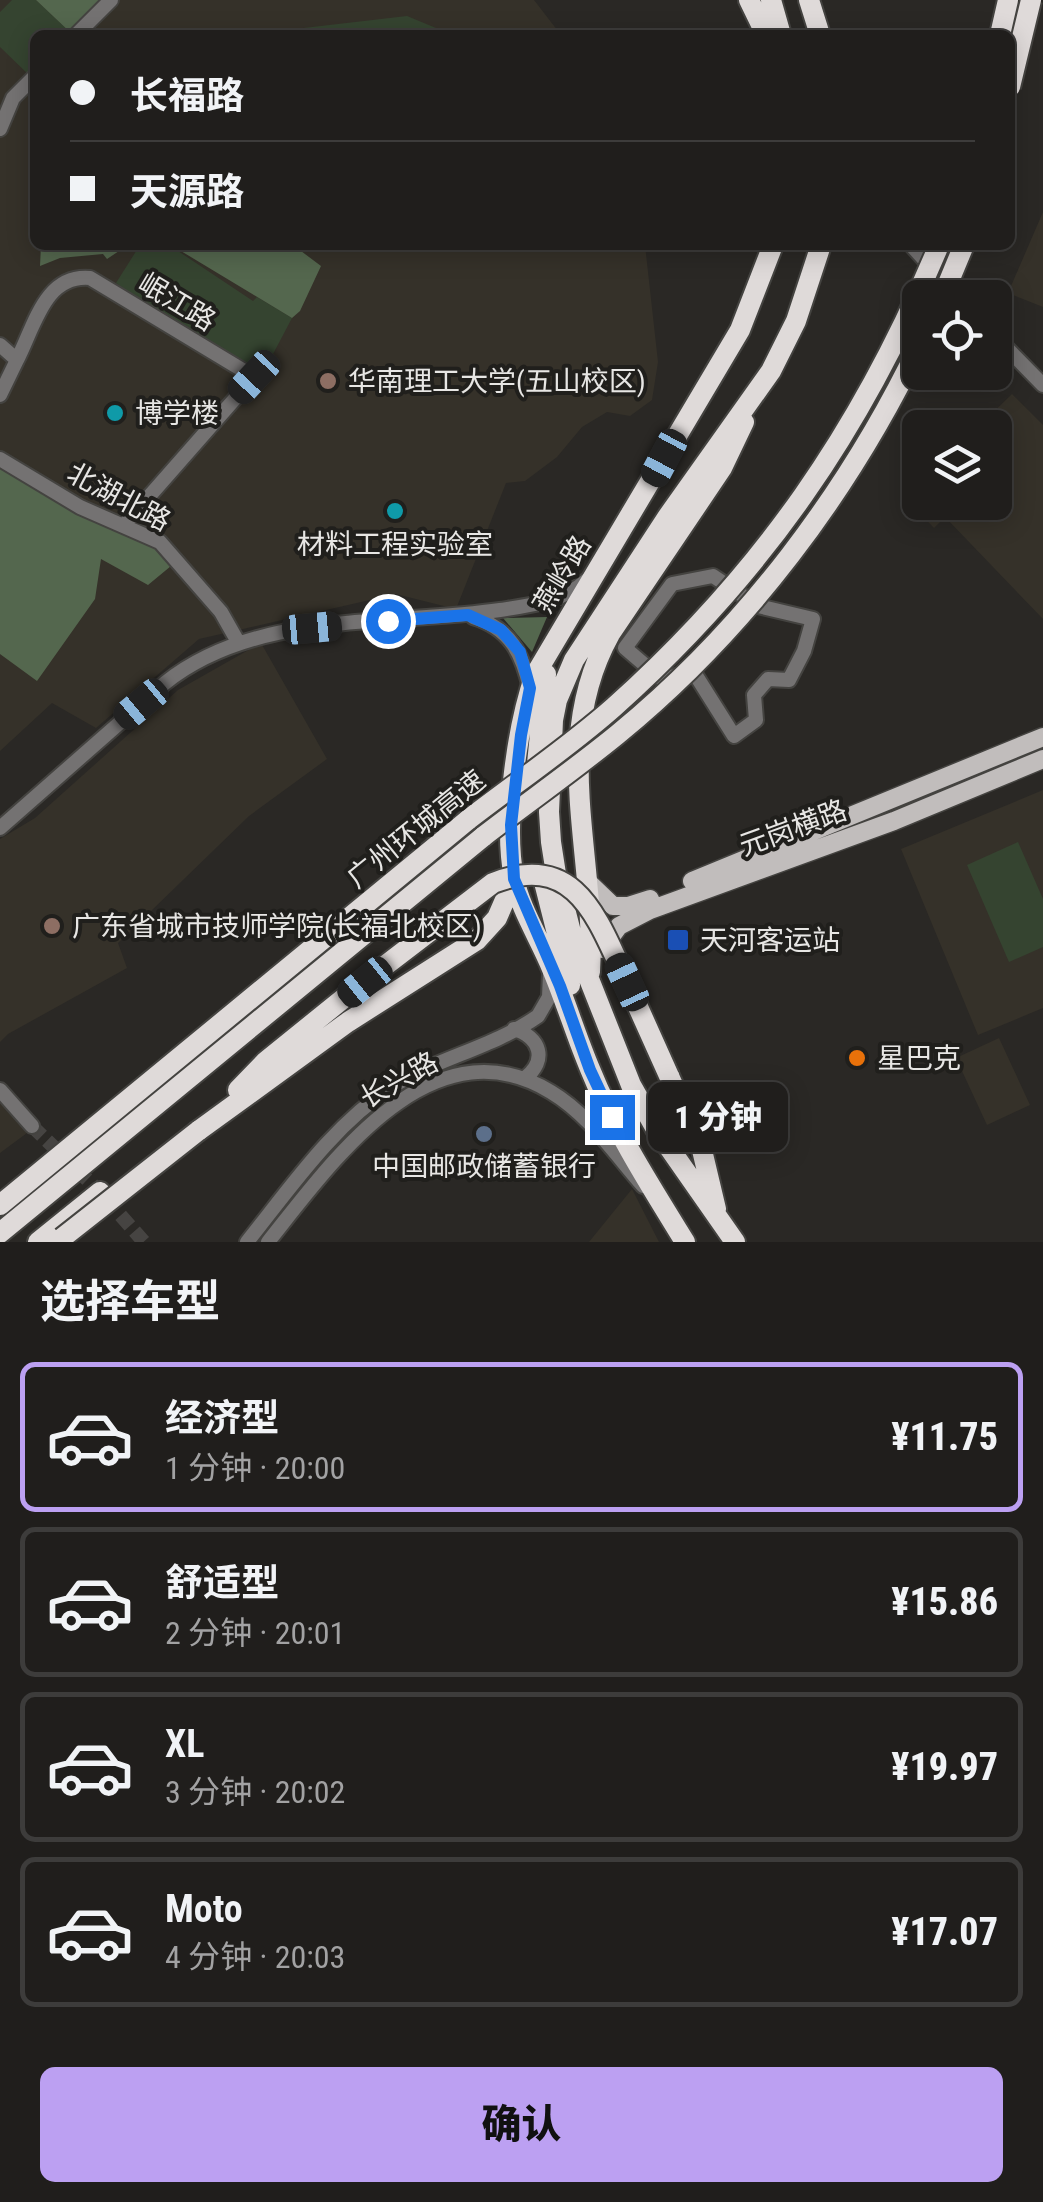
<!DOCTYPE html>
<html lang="zh">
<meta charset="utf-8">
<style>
body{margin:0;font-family:"Roboto Condensed","Noto Sans SC",sans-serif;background:#2d2b29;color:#f1f3f6;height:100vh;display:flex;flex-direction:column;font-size:38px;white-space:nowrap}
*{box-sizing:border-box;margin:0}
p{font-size:32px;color:#a2a2a3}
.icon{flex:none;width:55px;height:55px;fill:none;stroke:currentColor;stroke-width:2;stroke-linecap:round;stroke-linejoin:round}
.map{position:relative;height:1242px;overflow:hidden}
.drawer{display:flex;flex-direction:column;background:#201e1c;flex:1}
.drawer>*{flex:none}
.hud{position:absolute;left:30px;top:30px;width:985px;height:220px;border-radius:15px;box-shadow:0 5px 25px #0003,0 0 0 2px #3d3c3b;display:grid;align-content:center;height:220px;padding:0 40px;background:#201e1c}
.fabs{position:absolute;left:902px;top:280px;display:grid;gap:20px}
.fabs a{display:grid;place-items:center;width:110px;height:110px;border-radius:15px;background:#201e1c;box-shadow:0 5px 25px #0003,0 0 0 2px #3d3c3b;font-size:50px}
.end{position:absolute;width:45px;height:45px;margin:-22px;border:12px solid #1a73e8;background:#fff;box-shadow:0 0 0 5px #fff}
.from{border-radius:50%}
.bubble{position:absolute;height:70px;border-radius:15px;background:#201e1c;box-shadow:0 5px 25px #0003,0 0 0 2px #3d3c3b;font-size:32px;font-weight:800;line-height:70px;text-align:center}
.car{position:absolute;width:30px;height:60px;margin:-30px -15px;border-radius:12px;box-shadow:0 0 8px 2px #0007;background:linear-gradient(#222 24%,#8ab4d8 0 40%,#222 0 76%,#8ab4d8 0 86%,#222 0)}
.hud b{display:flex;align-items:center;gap:35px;height:95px;font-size:38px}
.hud b+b{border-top:2px solid #3d3c3b}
.hud i{width:25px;height:25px;background:#f1f3f6}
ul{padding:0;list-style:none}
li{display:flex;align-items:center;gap:30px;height:150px;margin:0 20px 15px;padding:0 20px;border:5px solid #3d3c3b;border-radius:15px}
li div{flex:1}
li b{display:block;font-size:38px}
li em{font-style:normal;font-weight:800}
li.on{border-color:#bca0f2}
li>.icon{width:90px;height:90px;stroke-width:1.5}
h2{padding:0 40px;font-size:45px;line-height:120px}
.primary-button{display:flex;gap:20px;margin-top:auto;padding:20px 40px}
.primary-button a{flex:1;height:115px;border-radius:15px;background:#bca0f2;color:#111;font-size:40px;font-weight:800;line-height:115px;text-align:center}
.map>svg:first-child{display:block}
.built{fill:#353129}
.green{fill:#354430}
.forest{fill:#54674e}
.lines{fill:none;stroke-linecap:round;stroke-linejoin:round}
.minor-tunnel{stroke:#464442;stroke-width:14;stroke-dasharray:14 7;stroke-linecap:butt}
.minor-casing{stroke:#444340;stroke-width:18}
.major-casing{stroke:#444340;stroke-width:21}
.highway-casing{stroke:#444340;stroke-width:24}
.minor{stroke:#747272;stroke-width:14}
.major{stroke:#c1bdbc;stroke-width:18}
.highway{stroke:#dfdad9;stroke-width:20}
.highway-bridge-casing{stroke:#444340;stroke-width:24;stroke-linecap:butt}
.highway-bridge{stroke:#dfdad9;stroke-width:20}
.route{stroke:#1a73e8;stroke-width:12}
.education-dot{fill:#8d6e63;stroke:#201f1c;stroke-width:4}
.culture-dot{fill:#0f9aa8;stroke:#201f1c;stroke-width:4}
.transit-dot{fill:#1a4fb4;stroke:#201f1c;stroke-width:4}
.food-dot{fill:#e8710a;stroke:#201f1c;stroke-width:4}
.service-dot{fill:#5c6f8a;stroke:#201f1c;stroke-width:4}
.labels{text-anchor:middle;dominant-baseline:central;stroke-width:8;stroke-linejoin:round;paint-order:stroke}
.street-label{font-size:28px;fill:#e7e6e4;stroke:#201f1c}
.poi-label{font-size:28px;fill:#e7e6e4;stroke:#201f1c;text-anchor:start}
</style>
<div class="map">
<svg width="1043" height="1242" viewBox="0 0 1043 1242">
<rect width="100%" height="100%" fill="#2a2825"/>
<path class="built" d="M 0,0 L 534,0 L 561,35 L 35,35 L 35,245 L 645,245 L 658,362 L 652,400 L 630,416 L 607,412 L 582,427 L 557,457 L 525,481 L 506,483 L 456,609 L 396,594 L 199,639 L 96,728 L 52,703 L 0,751 Z
M 1043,212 L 1043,307 L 1008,293 Z
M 1012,394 L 1043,425 L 1043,619 L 945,517 L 934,528 L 906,499 L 920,485 L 920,502 L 995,502 L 995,428 L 978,427 Z
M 261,643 L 327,759 L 249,816 L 118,943 L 127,968 L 8,1034 L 0,1042 L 0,839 L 35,818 L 178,690 Z
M 1043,790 L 1043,1008 L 978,1035 L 901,849 Z
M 999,1038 L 1030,1105 L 987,1125 L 956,1058 Z
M 0,1096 L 27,1133 L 0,1153 Z
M 632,1189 L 659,1242 L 589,1242 Z"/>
<path class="green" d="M 12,0 L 36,0 L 72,34 L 35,35 L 35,71 L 30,76 L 0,47 L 0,12 Z
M 407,16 L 436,28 L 443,35 L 243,35 Z
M 140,245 L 169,245 L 253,301 L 257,297 L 292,318 L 263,373 L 169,321 L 116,283 Z
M 1018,842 L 1043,899 L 1043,947 L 1009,962 L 967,865 Z"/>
<path class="forest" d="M 36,0 L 111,0 L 73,35 Z
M 41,245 L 128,245 L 107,259 L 103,254 L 60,258 L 40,266 Z
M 171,245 L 293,245 L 321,266 L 300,311 L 292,318 Z
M 0,459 L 154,540 L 171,566 L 148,585 L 101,559 L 95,599 L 37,681 L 0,654 Z
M 547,617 L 532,652 L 503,618 Z"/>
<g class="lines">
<path class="minor-tunnel" d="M 32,1126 L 100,1192 L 144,1242"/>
<g class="minor-casing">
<path id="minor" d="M 76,35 L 111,0
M 0,129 L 13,98 L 35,76
M 911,245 L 959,298
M 995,336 L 1043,385
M 0,345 L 17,360 L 0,395
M 17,360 C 35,325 45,274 90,278 L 254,377 L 124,525
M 0,459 L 80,507 L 160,542 L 221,612 L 238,642
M 713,576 L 758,606 L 813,619 L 804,651 L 789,680 L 768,679 L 754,695 L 756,720 L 734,736 L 695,674 L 660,678 L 625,648 L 672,584 Z
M 473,617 C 510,628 522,653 530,688
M 0,828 L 165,683 C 256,610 391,626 500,610 C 532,605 562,602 587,580
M 514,1029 C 540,1037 548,1060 525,1078
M 0,1090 L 32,1126
M 247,1242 C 291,1187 333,1125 393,1086 C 438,1058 494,1047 538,1016 L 549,997 L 550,974
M 268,1242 C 332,1162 431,1019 551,1092 C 588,1114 615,1154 643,1186"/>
</g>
<g class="major-casing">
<path id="major" d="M 692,881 L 1043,737
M 588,882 L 613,906 L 628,906 L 650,899
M 602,949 L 619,926 L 650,910 L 894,821 L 1043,759"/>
</g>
<g class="highway-casing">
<path id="highway" d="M 749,0 L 766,35
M 771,0 L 781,35
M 809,0 L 820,35
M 535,784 L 546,674
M 544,882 L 570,985
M 590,972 C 597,856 549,743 610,634 L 722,468 L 744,422
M 669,1076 L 702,1150 L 716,1209
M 238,1090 L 266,1061 L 365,981
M 198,1131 L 348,1022 L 477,940 L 497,918 L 514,879
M 0,1205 L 469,819
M 0,1233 L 484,836
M 38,1242 L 100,1192
M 685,1242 C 651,1187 614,1129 590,1069 C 576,1036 566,1002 552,969 C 540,939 520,909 514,878 C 503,824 517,726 535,675 L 740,330 L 773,245
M 735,1242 L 656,1129 L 631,1085 L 572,936 L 556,874 L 551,842 L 549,812 L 553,720 L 557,700 L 574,660 L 668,516 L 771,371 L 796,321 L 821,245"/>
</g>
<use href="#minor" class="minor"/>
<use href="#major" class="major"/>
<use href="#highway" class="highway"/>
<g class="highway-bridge-casing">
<path id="highway-bridge" d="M 1000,35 L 1008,0
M 1010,87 L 1031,0
M 942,298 L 964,245
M 469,819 C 517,782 569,747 614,707 C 763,573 862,430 939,245
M 484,836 C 528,802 574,770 618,734 C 745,630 849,492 920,344
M 365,981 L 493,883 C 571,853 594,910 621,969 C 637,1004 653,1040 669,1076
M 62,1238 L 198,1131"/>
</g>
<use href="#highway-bridge" class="highway-bridge"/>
</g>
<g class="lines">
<path class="route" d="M 388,621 L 468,615 L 501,630 L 520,652 L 530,688 L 521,735 L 511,825 L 514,879 L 560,986 L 590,1070 L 612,1117"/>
</g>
<g class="education-dot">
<circle cx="328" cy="381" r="10"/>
<circle cx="52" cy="926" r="10"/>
</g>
<g class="culture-dot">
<circle cx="115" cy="413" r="10"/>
<circle cx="395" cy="511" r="10"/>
</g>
<rect class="transit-dot" x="666" y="928" width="24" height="24" rx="5"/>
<circle class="food-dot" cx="857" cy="1058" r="10"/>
<circle class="service-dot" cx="484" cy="1134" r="10"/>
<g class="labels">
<g class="street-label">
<text transform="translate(177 302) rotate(31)">岷江路</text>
<text transform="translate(119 497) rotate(28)">北湖北路</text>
<text transform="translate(562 574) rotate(-59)">燕岭路</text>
<text transform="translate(793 828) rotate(-20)">元岗横路</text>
<text transform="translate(416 829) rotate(-39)">广州环城高速</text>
<text transform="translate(399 1080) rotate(-29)">长兴路</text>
</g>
<g class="poi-label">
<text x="348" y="381">华南理工大学(五山校区)</text>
<text x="135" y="413">博学楼</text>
<text x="395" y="544" text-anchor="middle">材料工程实验室</text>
<text x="72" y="926">广东省城市技师学院(长福北校区)</text>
<text x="700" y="940">天河客运站</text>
<text x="877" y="1058">星巴克</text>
<text x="484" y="1166" text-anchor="middle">中国邮政储蓄银行</text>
</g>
</g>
</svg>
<div class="fabs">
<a><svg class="icon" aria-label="locate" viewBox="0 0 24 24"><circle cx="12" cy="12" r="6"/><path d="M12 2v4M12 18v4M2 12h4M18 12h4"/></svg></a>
<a><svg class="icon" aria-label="layers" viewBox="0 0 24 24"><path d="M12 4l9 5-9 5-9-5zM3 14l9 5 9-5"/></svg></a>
</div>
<i class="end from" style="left:388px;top:621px"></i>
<i class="end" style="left:612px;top:1117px"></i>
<div class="bubble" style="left:648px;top:1082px;width:140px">1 分钟</div>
<i class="car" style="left:254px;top:377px;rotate:223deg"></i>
<i class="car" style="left:664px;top:458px;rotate:208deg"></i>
<i class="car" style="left:312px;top:628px;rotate:85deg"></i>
<i class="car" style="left:141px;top:704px;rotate:230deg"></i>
<i class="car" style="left:365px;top:982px;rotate:231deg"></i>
<i class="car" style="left:627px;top:982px;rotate:335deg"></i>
<div class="hud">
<b><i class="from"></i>长福路</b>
<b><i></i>天源路</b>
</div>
</div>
<section class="drawer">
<h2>选择车型</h2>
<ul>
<li class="on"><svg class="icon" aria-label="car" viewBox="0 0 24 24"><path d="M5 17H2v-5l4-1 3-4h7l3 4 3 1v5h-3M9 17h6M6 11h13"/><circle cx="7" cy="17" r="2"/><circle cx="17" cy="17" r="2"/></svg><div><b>经济型</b><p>1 分钟 · 20:00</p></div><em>¥11.75</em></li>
<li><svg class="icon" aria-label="car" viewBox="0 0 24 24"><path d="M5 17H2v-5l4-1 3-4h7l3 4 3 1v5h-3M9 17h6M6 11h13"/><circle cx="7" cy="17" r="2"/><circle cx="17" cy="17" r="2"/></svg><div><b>舒适型</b><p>2 分钟 · 20:01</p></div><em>¥15.86</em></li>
<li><svg class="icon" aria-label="car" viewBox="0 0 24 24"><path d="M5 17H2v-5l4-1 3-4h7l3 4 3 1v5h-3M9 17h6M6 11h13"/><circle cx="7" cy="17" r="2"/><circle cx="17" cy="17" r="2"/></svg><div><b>XL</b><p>3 分钟 · 20:02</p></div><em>¥19.97</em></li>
<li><svg class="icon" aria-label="car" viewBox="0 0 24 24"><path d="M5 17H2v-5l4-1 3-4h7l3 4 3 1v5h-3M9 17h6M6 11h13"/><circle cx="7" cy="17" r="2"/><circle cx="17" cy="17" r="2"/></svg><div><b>Moto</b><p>4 分钟 · 20:03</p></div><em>¥17.07</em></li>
</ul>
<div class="primary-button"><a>确认</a></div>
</section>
